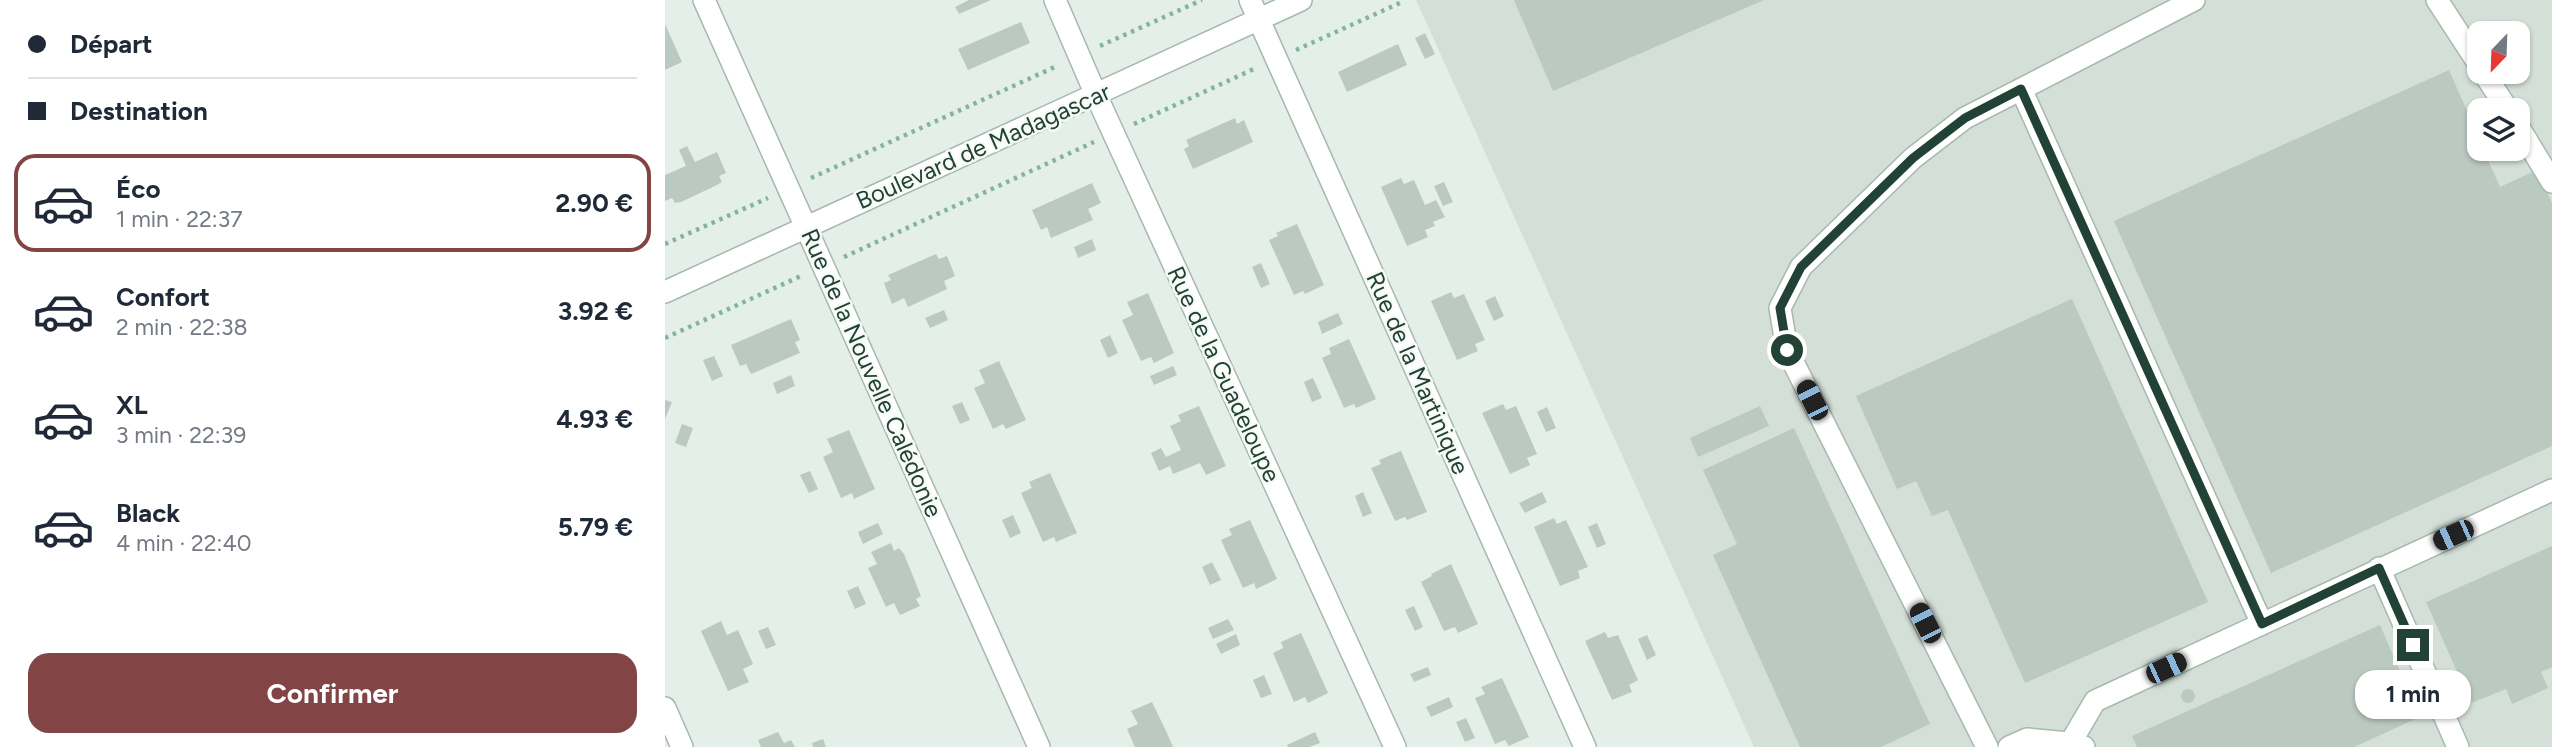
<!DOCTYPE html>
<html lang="fr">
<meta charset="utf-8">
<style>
body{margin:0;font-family:Figtree,sans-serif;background:#f2f2f3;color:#1f2937;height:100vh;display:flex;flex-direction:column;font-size:26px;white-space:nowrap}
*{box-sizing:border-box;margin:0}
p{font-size:23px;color:#747a83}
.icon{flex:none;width:38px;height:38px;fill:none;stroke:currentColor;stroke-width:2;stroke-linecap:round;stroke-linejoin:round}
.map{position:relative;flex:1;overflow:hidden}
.sheet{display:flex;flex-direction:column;background:#fff;width:665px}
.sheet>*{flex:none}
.hud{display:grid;align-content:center;height:154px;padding:0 28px;background:#fff}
.needle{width:46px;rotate:203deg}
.fabs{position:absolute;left:1802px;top:21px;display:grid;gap:14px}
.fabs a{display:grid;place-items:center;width:63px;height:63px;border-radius:14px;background:#fff;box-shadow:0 2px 5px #0004;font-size:35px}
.end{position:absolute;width:32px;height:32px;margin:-16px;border:9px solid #224235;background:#fff;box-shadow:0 0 0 4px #fff}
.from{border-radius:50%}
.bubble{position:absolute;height:49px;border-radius:21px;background:#fff;box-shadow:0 2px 5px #0004;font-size:23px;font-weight:700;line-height:49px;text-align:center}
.car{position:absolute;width:21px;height:42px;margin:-21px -10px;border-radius:9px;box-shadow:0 0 5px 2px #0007;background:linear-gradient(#222 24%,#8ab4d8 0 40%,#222 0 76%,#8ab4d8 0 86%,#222 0)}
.hud b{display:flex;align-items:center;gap:24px;height:66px;font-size:26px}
.hud b+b{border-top:2px solid #e0e1e3}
.hud i{width:18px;height:18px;background:#1f2937}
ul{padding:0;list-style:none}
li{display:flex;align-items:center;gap:21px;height:98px;margin:0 14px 10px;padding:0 14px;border:4px solid transparent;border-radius:21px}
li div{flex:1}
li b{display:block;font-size:26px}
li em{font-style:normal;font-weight:700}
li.active{border-color:#824445}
li>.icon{width:63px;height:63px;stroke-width:1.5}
.primary-button{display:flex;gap:14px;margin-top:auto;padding:14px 28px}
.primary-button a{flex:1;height:80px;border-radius:21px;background:#824445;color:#fff;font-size:28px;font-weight:700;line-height:80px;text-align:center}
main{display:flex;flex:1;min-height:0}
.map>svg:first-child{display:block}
.built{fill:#d3dfd7;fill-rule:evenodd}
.building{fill:#bacac1}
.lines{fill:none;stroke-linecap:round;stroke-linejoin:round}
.minor-casing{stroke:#a7b8af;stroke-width:24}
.path{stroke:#83b49d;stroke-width:4.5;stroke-dasharray:3.5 5;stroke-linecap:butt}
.minor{stroke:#fff;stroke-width:21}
.route{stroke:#224235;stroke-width:9}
.labels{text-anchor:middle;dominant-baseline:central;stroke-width:5;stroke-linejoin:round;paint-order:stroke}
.street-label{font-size:24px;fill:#224235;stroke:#f6fbf7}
</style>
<main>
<section class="sheet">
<div class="hud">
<b><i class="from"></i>Départ</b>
<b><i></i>Destination</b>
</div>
<ul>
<li class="active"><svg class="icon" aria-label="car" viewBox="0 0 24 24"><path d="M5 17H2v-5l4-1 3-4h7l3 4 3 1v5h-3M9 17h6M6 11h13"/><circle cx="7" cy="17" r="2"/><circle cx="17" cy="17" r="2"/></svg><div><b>Éco</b><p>1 min · 22:37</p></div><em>2.90 €</em></li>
<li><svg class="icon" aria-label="car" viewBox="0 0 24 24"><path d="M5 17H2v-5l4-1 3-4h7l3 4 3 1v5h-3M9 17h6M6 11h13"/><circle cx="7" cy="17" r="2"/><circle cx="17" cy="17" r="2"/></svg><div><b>Confort</b><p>2 min · 22:38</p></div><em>3.92 €</em></li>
<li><svg class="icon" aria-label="car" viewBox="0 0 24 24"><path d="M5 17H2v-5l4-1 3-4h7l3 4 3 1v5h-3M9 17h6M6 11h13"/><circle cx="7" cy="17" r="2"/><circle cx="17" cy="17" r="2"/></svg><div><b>XL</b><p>3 min · 22:39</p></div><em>4.93 €</em></li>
<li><svg class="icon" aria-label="car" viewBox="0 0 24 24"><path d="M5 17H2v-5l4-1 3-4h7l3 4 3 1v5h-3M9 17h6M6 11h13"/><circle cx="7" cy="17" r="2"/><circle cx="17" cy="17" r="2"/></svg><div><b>Black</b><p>4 min · 22:40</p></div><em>5.79 €</em></li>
</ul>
<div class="primary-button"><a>Confirmer</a></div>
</section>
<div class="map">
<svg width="1887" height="747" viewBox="0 0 1887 747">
<rect width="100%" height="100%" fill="#e5efe9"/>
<path class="built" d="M 751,0 L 1887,0 L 1887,747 L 1089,747 ZM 1815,33 L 1853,33 L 1853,72 L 1815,72 ZM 1815,110 L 1853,110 L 1853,149 L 1815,149 Z"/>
<path class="building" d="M 304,0 L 326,0 L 294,14 L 290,7 Z
M 849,0 L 1099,0 L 888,91 Z
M 356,22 L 365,43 L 303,70 L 293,49 Z
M 0,24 L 17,62 L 0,70 Z
M 760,33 L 770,54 L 760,59 L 750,38 Z
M 733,44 L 742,65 L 682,92 L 673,72 Z
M 1784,70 L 1815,140 L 1815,149 L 1818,149 L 1835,187 L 1872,170 L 1887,203 L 1887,446 L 1606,573 L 1449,221 Z
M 570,118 L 572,124 L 579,120 L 588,142 L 528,169 L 519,149 L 524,146 L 521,140 Z
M 22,146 L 30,162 L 52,152 L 61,173 L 54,176 L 57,182 L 50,186 L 16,202 L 10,203 L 7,198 L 0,201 L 0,175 L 21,166 L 14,150 Z
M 736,178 L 739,184 L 749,180 L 760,205 L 771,200 L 780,217 L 768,222 L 770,226 L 760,230 L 763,237 L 742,246 L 716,187 Z
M 779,182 L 788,202 L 778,206 L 769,186 Z
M 427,183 L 436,203 L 423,209 L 428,220 L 386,238 L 382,227 L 376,230 L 367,210 Z
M 632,224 L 659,285 L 640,294 L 638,291 L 629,295 L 604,240 L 613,236 L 611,233 Z
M 427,239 L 431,250 L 413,258 L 409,247 Z
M 271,254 L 274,259 L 282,256 L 290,276 L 279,281 L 282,289 L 243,307 L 239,298 L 227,304 L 219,283 L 226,280 L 223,275 Z
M 596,263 L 605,284 L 596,288 L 587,267 Z
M 786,292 L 789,298 L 799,294 L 820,340 L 810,344 L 813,351 L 792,360 L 766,301 Z
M 483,293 L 509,353 L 489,363 L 486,357 L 476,361 L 457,320 L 468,315 L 462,302 Z
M 830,296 L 839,316 L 829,321 L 820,301 Z
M 1407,299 L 1543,602 L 1360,683 L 1283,510 L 1267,516 L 1251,481 L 1232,489 L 1191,396 Z
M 279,310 L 283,320 L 265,328 L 260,318 Z
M 673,313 L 678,324 L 657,334 L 653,322 Z
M 126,319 L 135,340 L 130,342 L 135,353 L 86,374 L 81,364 L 75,366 L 66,345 Z
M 445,335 L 453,353 L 443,358 L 435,340 Z
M 684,339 L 711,399 L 691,408 L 689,404 L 679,408 L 657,358 L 666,354 L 664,348 Z
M 49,356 L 58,376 L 47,381 L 38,360 Z
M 334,361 L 361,420 L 341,429 L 338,424 L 328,429 L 309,388 L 320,383 L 314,370 Z
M 508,366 L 512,375 L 489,385 L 485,376 Z
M 126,375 L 130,386 L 112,394 L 108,383 Z
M 648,378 L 657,398 L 647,402 L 639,382 Z
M 0,400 L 7,402 L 0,419 Z
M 297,402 L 305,420 L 295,424 L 287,406 Z
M 838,404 L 841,410 L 851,406 L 872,454 L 862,458 L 865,465 L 845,474 L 817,413 Z
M 534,406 L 561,466 L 541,475 L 535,463 L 508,474 L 505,466 L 494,471 L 486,453 L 496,448 L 501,457 L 516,450 L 505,426 L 516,421 L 513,415 Z
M 1095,406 L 1104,426 L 1033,457 L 1025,438 Z
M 882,407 L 891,428 L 881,432 L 872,412 Z
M 17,424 L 28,428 L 21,447 L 10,443 Z
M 1129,428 L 1265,724 L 1216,747 L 1135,747 L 1048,555 L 1072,544 L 1038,470 Z
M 184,430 L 210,489 L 189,499 L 187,493 L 176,498 L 158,457 L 168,452 L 162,439 Z
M 736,451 L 762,512 L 742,520 L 740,517 L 730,521 L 706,468 L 716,464 L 714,460 Z
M 145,471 L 153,489 L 144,493 L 135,475 Z
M 385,473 L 412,533 L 391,542 L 389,537 L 378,542 L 356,493 L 367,488 L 364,482 Z
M 698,492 L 707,513 L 698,517 L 690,496 Z
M 877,492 L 882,502 L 860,513 L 854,503 Z
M 348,515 L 356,533 L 345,538 L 337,520 Z
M 889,518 L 892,524 L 901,520 L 923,567 L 913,571 L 915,578 L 895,586 L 869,527 Z
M 585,520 L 612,579 L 591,589 L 589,583 L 578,588 L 556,540 L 567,535 L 564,529 Z
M 213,523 L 218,534 L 198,544 L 193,532 Z
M 932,523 L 941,544 L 932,548 L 923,527 Z
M 226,543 L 229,551 L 234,548 L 239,554 L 256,596 L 251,599 L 255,606 L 235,615 L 229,603 L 221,607 L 203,568 L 212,564 L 206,552 Z
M 1887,546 L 1887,667 L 1876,672 L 1883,688 L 1847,704 L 1841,689 L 1806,703 L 1761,602 Z
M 547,562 L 556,580 L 545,585 L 537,567 Z
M 786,564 L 813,624 L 793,633 L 790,627 L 779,631 L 756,582 L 767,576 L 766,574 Z
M 193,586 L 201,604 L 190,609 L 182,591 Z
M 749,606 L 758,627 L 750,631 L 740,610 Z
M 563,619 L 569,630 L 548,639 L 543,628 Z
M 56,621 L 62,635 L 73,630 L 88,664 L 78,669 L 84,682 L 63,691 L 36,631 Z
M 1715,625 L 1755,717 L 1689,747 L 1472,747 L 1467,736 Z
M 103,627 L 111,645 L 101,649 L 93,631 Z
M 940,632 L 943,638 L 953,635 L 973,680 L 964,685 L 967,692 L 947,700 L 920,641 Z
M 636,633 L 663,693 L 643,703 L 640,697 L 629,702 L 608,653 L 618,648 L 616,642 Z
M 571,634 L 575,645 L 556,654 L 551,644 Z
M 982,635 L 991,655 L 982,660 L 973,639 Z
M 763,667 L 766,675 L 749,682 L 745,674 Z
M 599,675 L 607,694 L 596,698 L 588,680 Z
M 837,678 L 864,737 L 844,746 L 840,740 L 830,744 L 810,698 L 820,694 L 816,687 Z
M1516 696a7 7 0 1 1 14 0a7 7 0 1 1-14 0Z
M 784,697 L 788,707 L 766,717 L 761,707 Z
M 487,702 L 501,731 L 508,747 L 470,747 L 469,745 L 462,729 L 473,724 L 466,711 Z
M 801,718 L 810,738 L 800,742 L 791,722 Z
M 113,732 L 119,743 L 126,740 L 130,747 L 96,747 L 93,740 Z
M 650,732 L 655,743 L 644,747 L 623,747 L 622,745 Z
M 158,739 L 161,747 L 148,747 L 147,743 Z"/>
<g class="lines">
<g class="minor-casing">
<path id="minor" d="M 39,0 L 374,747
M 390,0 L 431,95 L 730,747
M 585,0 L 920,747
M 1772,0 L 1815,66
M 1818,72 L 1843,110
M 1356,89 L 1597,624
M 1853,126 L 1887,182
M 0,292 L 636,0
M 1714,568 L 1793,747
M 0,708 L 17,747
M 1322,747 L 1122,350 L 1115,308 L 1136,267 L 1248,158 L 1300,118 L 1529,0
M 1344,747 L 1362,739 L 1404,743 L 1419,747
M 1403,747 L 1430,701 L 1887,490"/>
</g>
<path class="path" d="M 435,46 L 537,0
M 631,50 L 737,2
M 469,124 L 591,68
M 146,178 L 392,66
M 0,244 L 103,198
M 179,257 L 429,142
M 0,338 L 136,276"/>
<use href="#minor" class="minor"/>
</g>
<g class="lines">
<path class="route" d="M 1122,350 L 1115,308 L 1136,267 L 1248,158 L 1300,118 L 1356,89 L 1597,624 L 1714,568 L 1748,645"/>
</g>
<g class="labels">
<g class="street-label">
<text transform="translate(318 146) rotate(-24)">Boulevard de Madagascar</text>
<text transform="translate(207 373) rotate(66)">Rue de la Nouvelle Calédonie</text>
<text transform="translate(753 373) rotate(66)">Rue de la Martinique</text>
<text transform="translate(559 374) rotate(65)">Rue de la Guadeloupe</text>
</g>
</g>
</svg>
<div class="fabs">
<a><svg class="needle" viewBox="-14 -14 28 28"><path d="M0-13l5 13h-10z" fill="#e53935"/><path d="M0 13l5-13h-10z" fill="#747a83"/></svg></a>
<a><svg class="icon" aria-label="layers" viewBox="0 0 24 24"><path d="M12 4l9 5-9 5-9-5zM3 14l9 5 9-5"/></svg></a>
</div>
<i class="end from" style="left:1122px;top:350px"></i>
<i class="end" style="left:1748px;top:645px"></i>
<div class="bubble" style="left:1690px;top:670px;width:116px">1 min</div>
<i class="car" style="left:1147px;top:400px;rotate:333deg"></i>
<i class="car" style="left:1788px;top:535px;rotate:246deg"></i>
<i class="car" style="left:1260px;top:623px;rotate:333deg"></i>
<i class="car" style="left:1501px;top:668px;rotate:65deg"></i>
</div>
</main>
